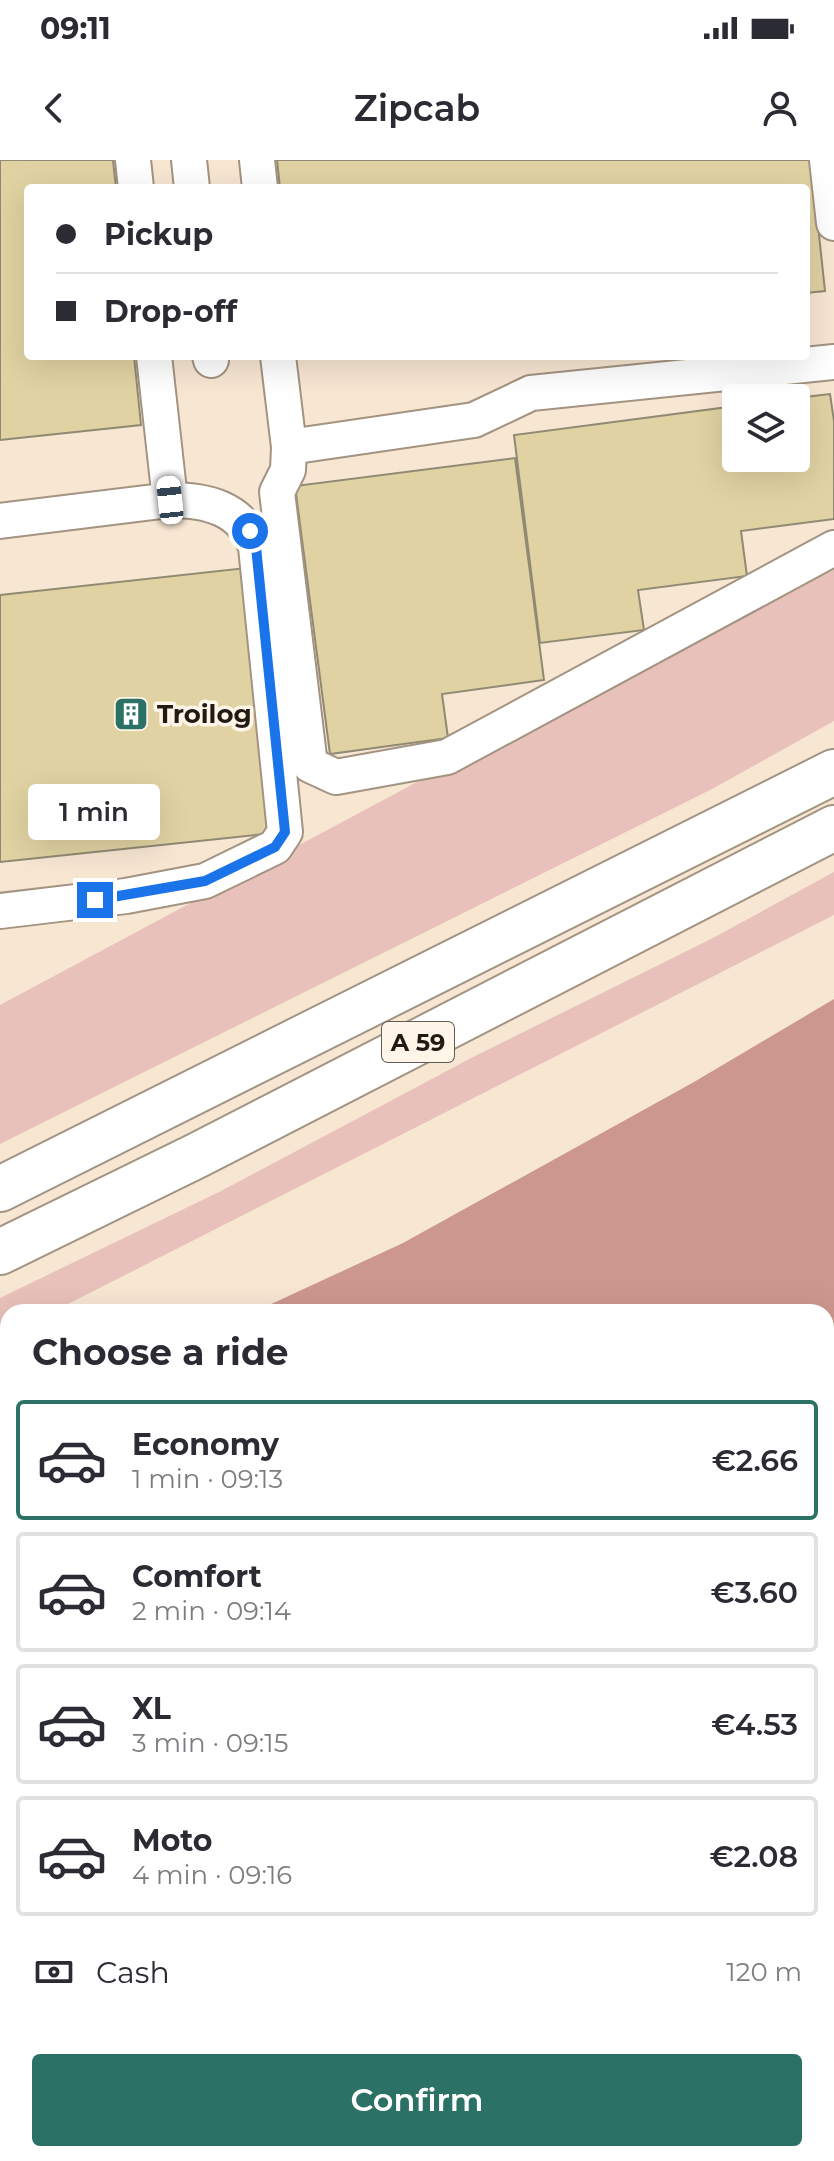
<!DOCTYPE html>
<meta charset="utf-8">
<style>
body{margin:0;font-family:Montserrat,sans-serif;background:#f2f2f3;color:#2b2b33;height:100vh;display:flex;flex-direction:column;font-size:30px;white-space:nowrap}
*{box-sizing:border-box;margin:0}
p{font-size:26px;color:#7c7c81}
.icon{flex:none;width:44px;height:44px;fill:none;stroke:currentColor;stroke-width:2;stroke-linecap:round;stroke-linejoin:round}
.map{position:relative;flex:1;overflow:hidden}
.sheet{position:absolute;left:0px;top:1144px;width:834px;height:858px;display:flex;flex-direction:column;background:#fff;border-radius:24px 24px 0 0;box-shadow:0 8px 32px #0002}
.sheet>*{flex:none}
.guide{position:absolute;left:24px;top:24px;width:786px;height:176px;border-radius:8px;box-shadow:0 8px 32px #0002;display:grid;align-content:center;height:176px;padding:0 32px;background:#fff}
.tools{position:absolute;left:722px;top:224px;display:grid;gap:16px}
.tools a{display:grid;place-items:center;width:88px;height:88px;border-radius:8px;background:#fff;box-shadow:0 8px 32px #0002;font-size:40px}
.end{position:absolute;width:36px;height:36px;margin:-18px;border:10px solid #1a73e8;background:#fff;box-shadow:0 0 0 4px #fff}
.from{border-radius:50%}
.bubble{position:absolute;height:56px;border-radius:8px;background:#fff;box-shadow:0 8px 32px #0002;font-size:26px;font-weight:600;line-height:56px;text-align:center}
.car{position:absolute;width:24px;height:48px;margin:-24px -12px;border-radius:10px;box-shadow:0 0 6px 2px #0007;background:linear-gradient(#fff 24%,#345 0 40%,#fff 0 76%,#345 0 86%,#fff 0)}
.guide b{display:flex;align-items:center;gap:28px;height:76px;font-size:30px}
.guide b+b{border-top:2px solid #e1e1e2}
.guide i{width:20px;height:20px;background:#2b2b33}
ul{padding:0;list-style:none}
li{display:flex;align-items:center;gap:24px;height:120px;margin:0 16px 12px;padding:0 16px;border:4px solid #e1e1e2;border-radius:8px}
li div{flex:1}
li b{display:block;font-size:30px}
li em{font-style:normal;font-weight:600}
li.current{border-color:#2c7165}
li>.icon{width:72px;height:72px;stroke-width:1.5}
h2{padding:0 32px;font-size:36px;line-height:96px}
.pay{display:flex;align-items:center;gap:20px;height:88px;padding:0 32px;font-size:30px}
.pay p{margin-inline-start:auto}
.button{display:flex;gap:16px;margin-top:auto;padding:16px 32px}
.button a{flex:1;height:92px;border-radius:8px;background:#2c7165;color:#fff;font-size:32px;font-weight:600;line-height:92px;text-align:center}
.status{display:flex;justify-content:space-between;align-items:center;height:56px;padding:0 40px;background:#fff;direction:ltr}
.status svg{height:22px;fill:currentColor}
header{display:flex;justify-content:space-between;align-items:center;height:104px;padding:0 32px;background:#fff;font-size:36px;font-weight:600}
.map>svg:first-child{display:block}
.green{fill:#e8c1ba}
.forest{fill:#cc978e}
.building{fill:#e0d2a2;stroke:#908a74;stroke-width:2}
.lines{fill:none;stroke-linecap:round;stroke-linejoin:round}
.minor-casing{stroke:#a39381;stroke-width:38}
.highway-casing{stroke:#a39381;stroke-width:48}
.path{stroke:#ac9f8f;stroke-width:5;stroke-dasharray:6 6;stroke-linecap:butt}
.minor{stroke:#fff;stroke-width:34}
.highway{stroke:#fff;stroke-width:44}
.route{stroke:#1a73e8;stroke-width:10}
.labels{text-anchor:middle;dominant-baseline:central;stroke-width:7;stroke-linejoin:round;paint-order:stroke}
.shield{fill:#fff5e8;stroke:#645c54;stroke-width:2}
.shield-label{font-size:24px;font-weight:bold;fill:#211b14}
.poi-label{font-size:26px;font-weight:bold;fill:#211b14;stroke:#fff5e8;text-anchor:start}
</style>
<div class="status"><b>09:11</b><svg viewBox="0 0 49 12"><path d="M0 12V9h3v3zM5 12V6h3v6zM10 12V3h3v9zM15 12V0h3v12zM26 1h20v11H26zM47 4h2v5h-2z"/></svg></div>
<header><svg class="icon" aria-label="back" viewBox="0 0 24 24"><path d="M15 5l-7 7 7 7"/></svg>Zipcab<svg class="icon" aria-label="person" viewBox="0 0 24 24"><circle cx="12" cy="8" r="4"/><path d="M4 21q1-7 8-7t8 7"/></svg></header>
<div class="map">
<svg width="834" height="2001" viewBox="0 0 834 2001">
<rect width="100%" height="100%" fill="#f7e6d2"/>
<path class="green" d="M 834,399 L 834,561 L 714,628 L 0,984 L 0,845 Z
M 834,712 L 834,755 L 66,1145 L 51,1152 L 8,1152 L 8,1172 L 0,1176 L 0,1138 L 221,1031 L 475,896 L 711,779 Z
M 0,1260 L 8,1262 L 8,1994 L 580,1994 L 566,2001 L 0,2001 Z"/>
<path class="forest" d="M 834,839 L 834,1411 L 826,1415 L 826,1152 L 254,1152 L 403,1083 L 694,922 Z
M 8,1189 L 8,1328 L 0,1327 L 0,1193 Z
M 194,1994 L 532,1994 L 523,2001 L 194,2001 Z"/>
<path class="building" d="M 0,0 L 113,0 L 116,28 L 28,28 L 28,196 L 134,196 L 141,265 L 0,280 Z
M 277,0 L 811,0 L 825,131 L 806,133 L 806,28 L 280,28 Z
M 830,234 L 834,261 L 834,359 L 741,371 L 747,416 L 638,430 L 644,470 L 540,483 L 514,275 L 736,246 L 736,298 L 796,298 L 796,238 Z
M 515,298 L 544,520 L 442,534 L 448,578 L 330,594 L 295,326 Z
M 246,408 L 274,673 L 0,702 L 0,435 Z
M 834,1844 L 834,2001 L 764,2001 L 767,1994 L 826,1994 L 826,1862 Z"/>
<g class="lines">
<g class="minor-casing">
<path id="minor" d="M 133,0 L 136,28
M 189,0 L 192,28
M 257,0 L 260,28
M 827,0 L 834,63
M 210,196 L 211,200
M 278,196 L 289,287 L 474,260 L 531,233 L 834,202
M 289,287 L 288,310 L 277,332 L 310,605 L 336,617 L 447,597 L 834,388
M 0,361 L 170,340 L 154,196
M 0,751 L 126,736 L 205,721 L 275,687 L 285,672 L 256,387 C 242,348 207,340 170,340
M 826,1571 L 834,1573
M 826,1797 L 834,1790
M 728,2001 L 731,1994"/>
</g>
<g class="highway-casing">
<path id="highway" d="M 0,1029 L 834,612
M 0,1092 L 196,996 L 834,668"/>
</g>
<path class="path" d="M 0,1334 L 8,1334
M 0,1389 L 8,1383
M 826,1395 L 834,1396
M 0,1594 L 8,1595
M 826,1616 L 833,1618
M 826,1652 L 833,1654 L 826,1682
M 826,1732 L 834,1734
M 194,2001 L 194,1994"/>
<use href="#minor" class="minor"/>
<use href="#highway" class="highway"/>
</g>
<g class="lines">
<path class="route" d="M 95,740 L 205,721 L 275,687 L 285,672 L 256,387 L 250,371"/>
</g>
<defs>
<g id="building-square" transform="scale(1.8)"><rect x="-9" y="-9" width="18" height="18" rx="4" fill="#2c7165" stroke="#fff5e8"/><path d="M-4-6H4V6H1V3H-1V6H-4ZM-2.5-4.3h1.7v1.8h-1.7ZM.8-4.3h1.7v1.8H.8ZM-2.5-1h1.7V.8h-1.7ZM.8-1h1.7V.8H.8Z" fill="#fff"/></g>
</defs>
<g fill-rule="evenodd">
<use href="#building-square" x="131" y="554"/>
</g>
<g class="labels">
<rect class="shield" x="382" y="862" width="72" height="40" rx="6"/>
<g class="shield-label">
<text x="418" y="882">A 59</text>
</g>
<g class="poi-label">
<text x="157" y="554">Troilog</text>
</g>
</g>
</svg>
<div class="tools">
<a><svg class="icon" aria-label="layers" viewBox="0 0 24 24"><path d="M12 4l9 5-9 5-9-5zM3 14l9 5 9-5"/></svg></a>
</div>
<i class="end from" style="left:250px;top:371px"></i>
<i class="end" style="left:95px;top:740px"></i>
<div class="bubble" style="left:28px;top:624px;width:132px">1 min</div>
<i class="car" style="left:170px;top:340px;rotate:354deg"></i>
<div class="guide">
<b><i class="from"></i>Pickup</b>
<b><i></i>Drop-off</b>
</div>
<section class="sheet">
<h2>Choose a ride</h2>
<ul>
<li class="current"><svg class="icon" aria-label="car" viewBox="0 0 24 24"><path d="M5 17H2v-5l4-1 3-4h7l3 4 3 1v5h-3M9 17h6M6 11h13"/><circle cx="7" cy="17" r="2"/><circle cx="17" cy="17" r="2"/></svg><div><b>Economy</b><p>1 min · 09:13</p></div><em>€2.66</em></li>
<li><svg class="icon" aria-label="car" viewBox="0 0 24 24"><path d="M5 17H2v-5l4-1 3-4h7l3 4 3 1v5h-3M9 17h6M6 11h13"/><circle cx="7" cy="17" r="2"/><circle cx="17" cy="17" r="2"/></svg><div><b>Comfort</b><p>2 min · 09:14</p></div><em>€3.60</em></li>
<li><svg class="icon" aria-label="car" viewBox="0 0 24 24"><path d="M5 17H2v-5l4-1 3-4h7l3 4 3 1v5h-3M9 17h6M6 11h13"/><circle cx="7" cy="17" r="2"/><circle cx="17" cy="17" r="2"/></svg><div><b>XL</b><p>3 min · 09:15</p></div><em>€4.53</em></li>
<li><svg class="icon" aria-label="car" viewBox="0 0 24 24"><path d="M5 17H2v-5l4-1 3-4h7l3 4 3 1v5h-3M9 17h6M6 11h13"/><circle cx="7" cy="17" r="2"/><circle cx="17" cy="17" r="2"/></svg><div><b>Moto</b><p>4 min · 09:16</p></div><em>€2.08</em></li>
</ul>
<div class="pay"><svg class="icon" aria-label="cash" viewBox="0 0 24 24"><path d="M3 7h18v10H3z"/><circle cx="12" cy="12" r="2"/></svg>Cash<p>120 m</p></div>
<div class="button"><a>Confirm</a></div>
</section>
</div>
